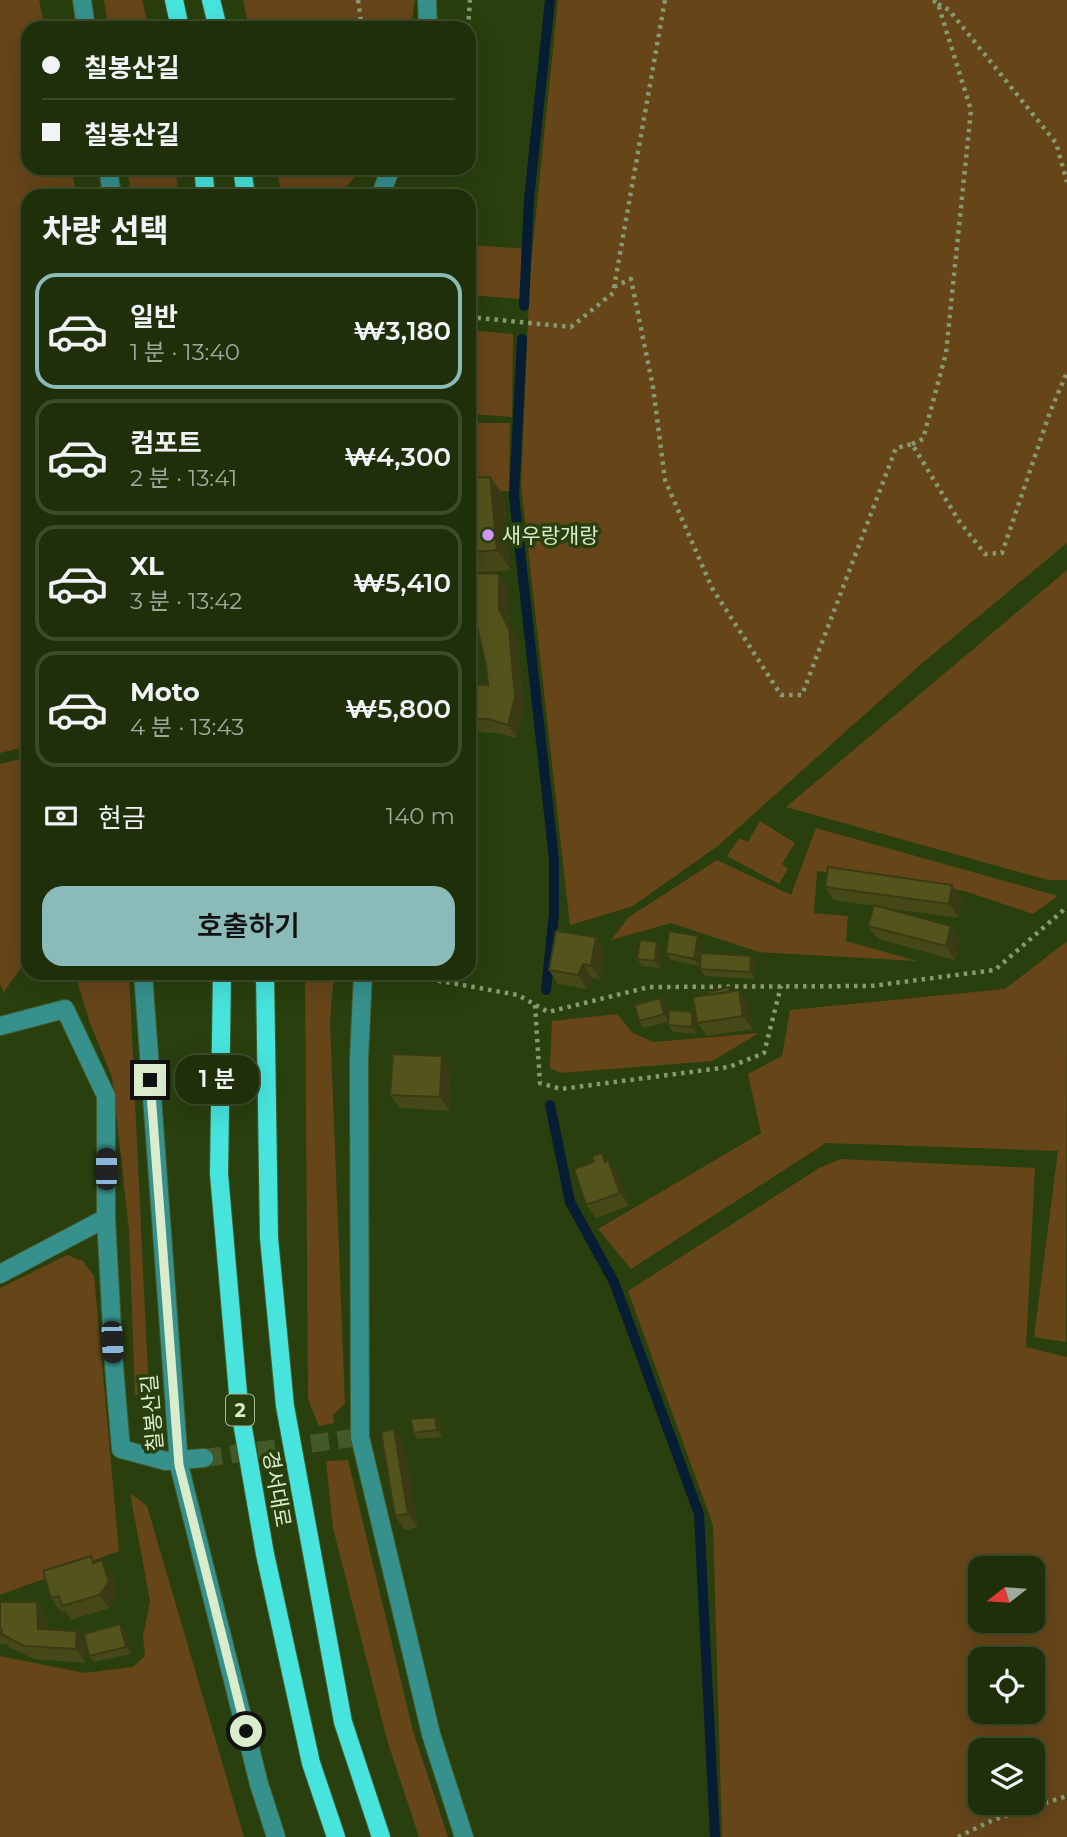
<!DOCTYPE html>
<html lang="ko">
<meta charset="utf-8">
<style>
body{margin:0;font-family:Montserrat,"Noto Sans KR",sans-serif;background:#273713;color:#f1f3f6;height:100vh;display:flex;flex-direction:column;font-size:26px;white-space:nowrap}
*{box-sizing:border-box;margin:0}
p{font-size:23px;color:#a1a99c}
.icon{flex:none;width:38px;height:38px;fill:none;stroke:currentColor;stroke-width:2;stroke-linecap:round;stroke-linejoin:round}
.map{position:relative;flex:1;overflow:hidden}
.details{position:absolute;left:21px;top:189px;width:455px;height:791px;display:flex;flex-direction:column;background:#1f2f0a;border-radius:21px;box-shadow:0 7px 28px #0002,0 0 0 2px #3c4a2b}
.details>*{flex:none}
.top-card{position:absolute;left:21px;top:21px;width:455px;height:154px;border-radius:21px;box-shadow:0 7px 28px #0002,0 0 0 2px #3c4a2b;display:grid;align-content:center;height:154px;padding:0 21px;background:#1f2f0a}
.needle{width:46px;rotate:253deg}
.controls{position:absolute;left:968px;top:1556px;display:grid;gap:14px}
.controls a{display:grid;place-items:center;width:77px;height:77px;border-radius:14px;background:#1f2f0a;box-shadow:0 7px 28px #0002,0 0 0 2px #3c4a2b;font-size:35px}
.end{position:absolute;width:32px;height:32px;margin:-16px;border:9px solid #daeccb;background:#111;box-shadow:0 0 0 4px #111}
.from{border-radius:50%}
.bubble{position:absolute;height:49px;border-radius:21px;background:#1f2f0a;box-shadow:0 7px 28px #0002,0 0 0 2px #3c4a2b;font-size:23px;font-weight:600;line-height:49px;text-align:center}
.car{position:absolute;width:21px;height:42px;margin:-21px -10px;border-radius:9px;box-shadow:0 0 5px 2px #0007;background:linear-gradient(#222 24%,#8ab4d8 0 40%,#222 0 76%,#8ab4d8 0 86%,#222 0)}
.top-card b{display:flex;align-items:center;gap:24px;height:66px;font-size:26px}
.top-card b+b{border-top:2px solid #3c4a2b}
.top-card i{width:18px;height:18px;background:#f1f3f6}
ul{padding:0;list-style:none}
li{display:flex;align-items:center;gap:21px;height:116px;margin:0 14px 10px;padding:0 7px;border:4px solid #3c4a2b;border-radius:21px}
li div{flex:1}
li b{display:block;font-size:26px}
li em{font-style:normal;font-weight:600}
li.on{border-color:#8bbbb9}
li>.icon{width:63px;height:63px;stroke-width:1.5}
h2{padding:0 21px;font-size:32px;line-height:84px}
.pay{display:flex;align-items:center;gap:18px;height:77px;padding:0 21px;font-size:26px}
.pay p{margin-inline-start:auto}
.primary-button{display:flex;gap:14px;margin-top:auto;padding:14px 21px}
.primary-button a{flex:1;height:80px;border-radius:21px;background:#8bbbb9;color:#111;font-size:28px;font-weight:600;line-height:80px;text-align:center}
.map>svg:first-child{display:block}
.green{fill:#664519;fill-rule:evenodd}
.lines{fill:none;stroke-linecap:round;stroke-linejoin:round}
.stream{stroke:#061d33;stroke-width:10}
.minor-tunnel{stroke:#44592a;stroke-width:18;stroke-dasharray:18 9;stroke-linecap:butt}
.minor-casing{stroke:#455b2c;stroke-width:20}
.major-casing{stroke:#455b2c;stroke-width:20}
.path{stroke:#869a72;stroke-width:4.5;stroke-dasharray:3.5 5;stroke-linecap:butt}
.minor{stroke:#36918c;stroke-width:18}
.major{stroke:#46e4dd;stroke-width:18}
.wall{fill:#474818}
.shaded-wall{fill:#3a3b14}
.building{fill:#53541c;stroke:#3a3b14;stroke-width:2}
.route{stroke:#daeccb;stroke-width:9}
.poi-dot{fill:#d49cfb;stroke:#293f0e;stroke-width:2.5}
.labels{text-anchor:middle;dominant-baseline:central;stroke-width:7;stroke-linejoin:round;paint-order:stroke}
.shield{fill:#293f0e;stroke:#a5b892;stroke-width:2}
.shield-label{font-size:19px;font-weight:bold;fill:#daeccb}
.poi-label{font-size:21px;fill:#daeccb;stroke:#293f0e;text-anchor:start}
.street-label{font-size:21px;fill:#daeccb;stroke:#293f0e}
</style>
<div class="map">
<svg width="1067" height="1837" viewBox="0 0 1067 1837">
<rect width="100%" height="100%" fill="#293f0e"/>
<path class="green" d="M 0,0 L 39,0 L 45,28 L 28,28 L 28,168 L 72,168 L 76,196 L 28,196 L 28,746 L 0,753 Z
M 104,0 L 142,0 L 149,28 L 108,28 Z
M 243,0 L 415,0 L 411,28 L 249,28 Z
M 558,0 L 1067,0 L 1067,543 L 920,665 L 719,845 L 633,906 L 570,925 L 521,486 L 530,273 Z
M 127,168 L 175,168 L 179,196 L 131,196 Z
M 276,168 L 363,168 L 338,196 L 282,196 Z
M 469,200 L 476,203 L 474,245 L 527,249 L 521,299 L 469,295 Z
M 469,330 L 513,334 L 512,417 L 469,414 Z
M 469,423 L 510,423 L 509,491 L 469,493 Z
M 1067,570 L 1067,880 L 1048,880 L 786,807 Z
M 28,757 L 28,958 L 4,992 L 0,984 L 0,764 Z
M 760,821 L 795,843 L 782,864 L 788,869 L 779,884 L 727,856 L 739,838 L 748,842 Z
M 816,828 L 1058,896 L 1033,914 L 964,891 L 817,871 L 814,913 L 848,916 L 846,941 L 917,961 L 759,952 L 671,923 L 611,940 L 629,917 L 717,860 L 791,895 Z
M 1067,941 L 1066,1342 L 1034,1337 L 1058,1151 L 826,1143 L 631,1269 L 598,1229 L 761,1133 L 748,1074 L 782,1056 L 790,1010 L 1005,989 Z
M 81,973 L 129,973 L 149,1396 L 144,1398 L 135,1394 L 129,1231 L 112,1077 L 90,1023 L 78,984 Z
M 305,973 L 334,973 L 330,1021 L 345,1404 L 333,1415 L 334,1423 L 319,1426 L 308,1399 Z
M 617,1014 L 633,1033 L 654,1042 L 759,1033 L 712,1061 L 561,1073 L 550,1068 L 552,1021 Z
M 841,1159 L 1035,1168 L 1026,1347 L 1067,1357 L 1067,1837 L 722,1837 L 713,1525 L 628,1291 L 819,1168 ZM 980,1568 L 1032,1568 L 1032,1620 L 980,1620 ZM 980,1659 L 1032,1659 L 1032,1712 L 980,1712 ZM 980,1750 L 1032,1750 L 1032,1802 L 980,1802 Z
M 67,1255 L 83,1261 L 94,1276 L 119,1551 L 0,1595 L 0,1288 Z
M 348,1460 L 413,1731 L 448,1837 L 419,1837 L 387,1740 L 333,1528 L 326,1461 Z
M 130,1493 L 147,1506 L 244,1837 L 0,1837 L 0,1656 L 85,1673 L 133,1667 L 145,1656 L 143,1636 L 150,1601 Z"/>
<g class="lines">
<path class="stream" d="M 524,306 L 529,199 L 550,0
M 522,339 L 514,496 L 554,859 L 554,913 L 546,990
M 550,1105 L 570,1202 L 614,1282 L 699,1514 L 715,1837"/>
<path class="minor-tunnel" d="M 204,1458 L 360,1437"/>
<g class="minor-casing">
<path id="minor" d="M 82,0 L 86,28
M 427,0 L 428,28
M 108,168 L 112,196
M 380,196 L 391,168
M 143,973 L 179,1465 L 259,1784 L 276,1837
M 363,973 L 359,1059 L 360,1437 L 431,1734 L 464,1837
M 0,1026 L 65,1009 L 106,1096 L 106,1218
M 0,1274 L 106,1218 L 114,1366 L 121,1449 L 166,1461 L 204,1458"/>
</g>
<g class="major-casing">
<path id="major" d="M 174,0 L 180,28
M 211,0 L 218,28
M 203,168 L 206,196
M 242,168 L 246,196
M 222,973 L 219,1174 L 239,1405 L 265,1554 L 311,1763 L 336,1837
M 265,973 L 269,1238 L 285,1406 L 343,1722 L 381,1837"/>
</g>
<path class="path" d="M 358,0 L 362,28
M 938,4 L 949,10 L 1056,143 L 1067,182
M 468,28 L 470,0
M 455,172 L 456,168
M 614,287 L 631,279 L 653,387 L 665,480 L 712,588 L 781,695 L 802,695 L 896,448 L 912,444 L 959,521 L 985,554 L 1002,553 L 1050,412 L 1067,372
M 469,317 L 571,327 L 613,293 L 665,0
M 912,444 L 923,439 L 946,353 L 971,110 L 938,4 L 933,0
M 396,973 L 518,995 L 548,1012 L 649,987 L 871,986 L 995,970 L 1067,907
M 535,1005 L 540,1083 L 561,1089 L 729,1067 L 764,1053 L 781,986
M 958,1837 L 993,1820 L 1067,1796"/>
<use href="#minor" class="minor"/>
<use href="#major" class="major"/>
</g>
<path class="wall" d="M 469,478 L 504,496 L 511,570 L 473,573 L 508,588 L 509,623 L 518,642 L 524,710 L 517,738 L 497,733 L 469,732 L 469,684 L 488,685 L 486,666 L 472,573 L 469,574 Z
M 952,885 L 962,898 L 959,918 L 879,907 L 951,926 L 960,939 L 955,960 L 878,939 L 868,926 L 874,906 L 834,900 L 825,887 Z
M 657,942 L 662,949 L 660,968 L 642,966 L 637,959 Z
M 703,943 L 701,953 L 751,956 L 756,963 L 755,979 L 705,976 L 700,969 L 700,959 L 699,966 L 671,960 L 666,953 Z
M 605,951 L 600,979 L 592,978 L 587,989 L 558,984 L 549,970 Z
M 739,990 L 748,1004 L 753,1029 L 707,1036 L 697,1023 L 697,1020 L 697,1034 L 673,1032 L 668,1025 L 668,1022 L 643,1028 L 639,1021 L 660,998 L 665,1005 L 668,1019 L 692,1012 L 697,1018 L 732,991 Z
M 451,1070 L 450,1111 L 400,1108 L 390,1095 Z
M 602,1153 L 618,1174 L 629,1206 L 596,1218 L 586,1205 L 594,1162 Z
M 435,1417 L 440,1424 L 442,1437 L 417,1439 L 413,1433 Z
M 404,1443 L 418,1527 L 405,1530 L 395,1516 Z
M 91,1556 L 96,1563 L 112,1574 L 118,1595 L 109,1608 L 71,1620 L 65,1611 L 61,1612 L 51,1598 Z
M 0,1602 L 37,1602 L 46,1615 L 47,1630 L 86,1645 L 86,1663 L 34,1659 L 10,1648 L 7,1644 L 0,1644 Z
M 125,1631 L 131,1654 L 94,1662 L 89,1656 Z"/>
<path class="shaded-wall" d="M 490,477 L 504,496 L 511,570 L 497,550 Z
M 499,574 L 508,588 L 509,623 L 518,642 L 524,710 L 517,738 L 508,725 L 499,609 Z
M 952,885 L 962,898 L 959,918 L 949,904 Z
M 951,926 L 960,939 L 955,960 L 946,946 Z
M 698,936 L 703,943 L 699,966 L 694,959 Z
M 596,937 L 605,951 L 600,979 L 591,966 Z
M 657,942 L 662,949 L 660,968 L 655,961 Z
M 751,956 L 756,963 L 755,979 L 750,972 Z
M 583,964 L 592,978 L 587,989 L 578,975 Z
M 739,990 L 748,1004 L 753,1029 L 743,1016 Z
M 660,998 L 665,1005 L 669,1021 L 664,1014 Z
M 692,1012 L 697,1019 L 697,1034 L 692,1027 Z
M 442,1056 L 451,1070 L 450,1111 L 440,1097 Z
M 602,1153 L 618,1174 L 629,1206 L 620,1193 Z
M 435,1417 L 440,1424 L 442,1437 L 437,1430 Z
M 394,1429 L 404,1443 L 418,1527 L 408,1514 Z
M 102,1560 L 112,1574 L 118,1595 L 109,1608 L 99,1595 Z
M 37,1602 L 46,1615 L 47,1643 L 38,1629 Z
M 120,1624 L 125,1631 L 131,1654 L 126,1647 Z
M 77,1631 L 86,1645 L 86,1663 L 76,1649 Z"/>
<path class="building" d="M 490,477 L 497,550 L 469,553 L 469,478 Z
M 472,573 L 499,574 L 499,609 L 509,629 L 515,697 L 508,725 L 488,719 L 469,719 L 469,684 L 488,685 L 486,666 L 474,614 Z
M 828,867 L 952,885 L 949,904 L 825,887 Z
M 874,905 L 951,926 L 946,946 L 868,926 Z
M 556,931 L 596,937 L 591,966 L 583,964 L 578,975 L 549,970 Z
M 669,931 L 698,936 L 694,959 L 666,953 Z
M 640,940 L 657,942 L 655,961 L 637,959 Z
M 701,953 L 751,956 L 750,972 L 700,969 Z
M 729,987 L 730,992 L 710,995 L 709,992 Z
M 739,990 L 743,1016 L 697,1023 L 693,997 Z
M 660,998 L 664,1014 L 639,1021 L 635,1005 Z
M 669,1010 L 692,1012 L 692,1027 L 668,1025 Z
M 393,1054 L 442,1056 L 440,1097 L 390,1095 Z
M 602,1153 L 605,1162 L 608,1160 L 620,1193 L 586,1205 L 574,1169 L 594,1162 L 592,1156 Z
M 435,1417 L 437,1430 L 413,1433 L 411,1419 Z
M 394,1429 L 408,1514 L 395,1516 L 381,1432 Z
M 91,1556 L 93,1563 L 102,1560 L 109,1582 L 99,1595 L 62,1606 L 59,1596 L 51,1598 L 43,1571 Z
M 0,1602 L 37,1602 L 38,1629 L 77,1631 L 76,1649 L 24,1646 L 1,1634 L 2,1630 L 0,1630 Z
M 120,1624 L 126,1647 L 89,1656 L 84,1634 Z"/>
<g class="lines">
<path class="route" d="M 150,1080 L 179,1465 L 246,1731"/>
</g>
<circle class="poi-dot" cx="488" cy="535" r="7"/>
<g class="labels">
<rect class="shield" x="226" y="1394.5" width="28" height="31" rx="5"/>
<g class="shield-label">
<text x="240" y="1410">2</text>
</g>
<g class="poi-label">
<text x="502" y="535">새우랑개랑</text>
</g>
<g class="street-label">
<text transform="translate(152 1413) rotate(-95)">칠봉산길</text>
<text transform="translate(277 1489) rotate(80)">경서대로</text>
</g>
</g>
</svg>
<div class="controls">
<a><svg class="needle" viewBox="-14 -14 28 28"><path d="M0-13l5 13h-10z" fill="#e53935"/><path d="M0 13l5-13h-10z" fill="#a1a99c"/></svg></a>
<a><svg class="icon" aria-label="locate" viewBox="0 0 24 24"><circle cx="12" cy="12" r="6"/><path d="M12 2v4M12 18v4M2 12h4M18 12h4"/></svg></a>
<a><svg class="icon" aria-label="layers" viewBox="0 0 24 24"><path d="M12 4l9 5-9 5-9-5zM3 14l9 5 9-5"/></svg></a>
</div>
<i class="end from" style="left:246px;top:1731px"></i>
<i class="end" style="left:150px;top:1080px"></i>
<div class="bubble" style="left:175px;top:1055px;width:84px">1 분</div>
<i class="car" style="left:106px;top:1169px;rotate:0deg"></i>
<i class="car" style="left:112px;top:1342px;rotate:177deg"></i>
<div class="top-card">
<b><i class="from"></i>칠봉산길</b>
<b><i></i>칠봉산길</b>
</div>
<section class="details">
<h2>차량 선택</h2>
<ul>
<li class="on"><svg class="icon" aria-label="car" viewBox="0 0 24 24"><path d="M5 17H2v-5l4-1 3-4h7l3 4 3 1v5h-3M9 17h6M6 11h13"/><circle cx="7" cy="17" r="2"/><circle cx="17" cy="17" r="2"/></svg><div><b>일반</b><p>1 분 · 13:40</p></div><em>₩3,180</em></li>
<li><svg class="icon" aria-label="car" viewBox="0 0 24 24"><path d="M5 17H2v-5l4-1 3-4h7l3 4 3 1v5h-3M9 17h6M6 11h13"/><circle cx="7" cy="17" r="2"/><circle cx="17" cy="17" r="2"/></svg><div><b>컴포트</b><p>2 분 · 13:41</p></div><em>₩4,300</em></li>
<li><svg class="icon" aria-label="car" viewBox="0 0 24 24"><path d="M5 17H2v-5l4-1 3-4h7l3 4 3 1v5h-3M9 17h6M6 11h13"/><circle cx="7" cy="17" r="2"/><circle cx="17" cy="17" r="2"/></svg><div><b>XL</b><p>3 분 · 13:42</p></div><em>₩5,410</em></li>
<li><svg class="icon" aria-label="car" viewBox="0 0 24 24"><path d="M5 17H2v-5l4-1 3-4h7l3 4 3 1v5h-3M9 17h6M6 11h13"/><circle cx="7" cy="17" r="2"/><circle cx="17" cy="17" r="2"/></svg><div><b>Moto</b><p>4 분 · 13:43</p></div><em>₩5,800</em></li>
</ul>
<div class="pay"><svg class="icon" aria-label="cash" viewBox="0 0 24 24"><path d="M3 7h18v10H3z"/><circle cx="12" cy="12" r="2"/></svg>현금<p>140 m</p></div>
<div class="primary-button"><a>호출하기</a></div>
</section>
</div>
